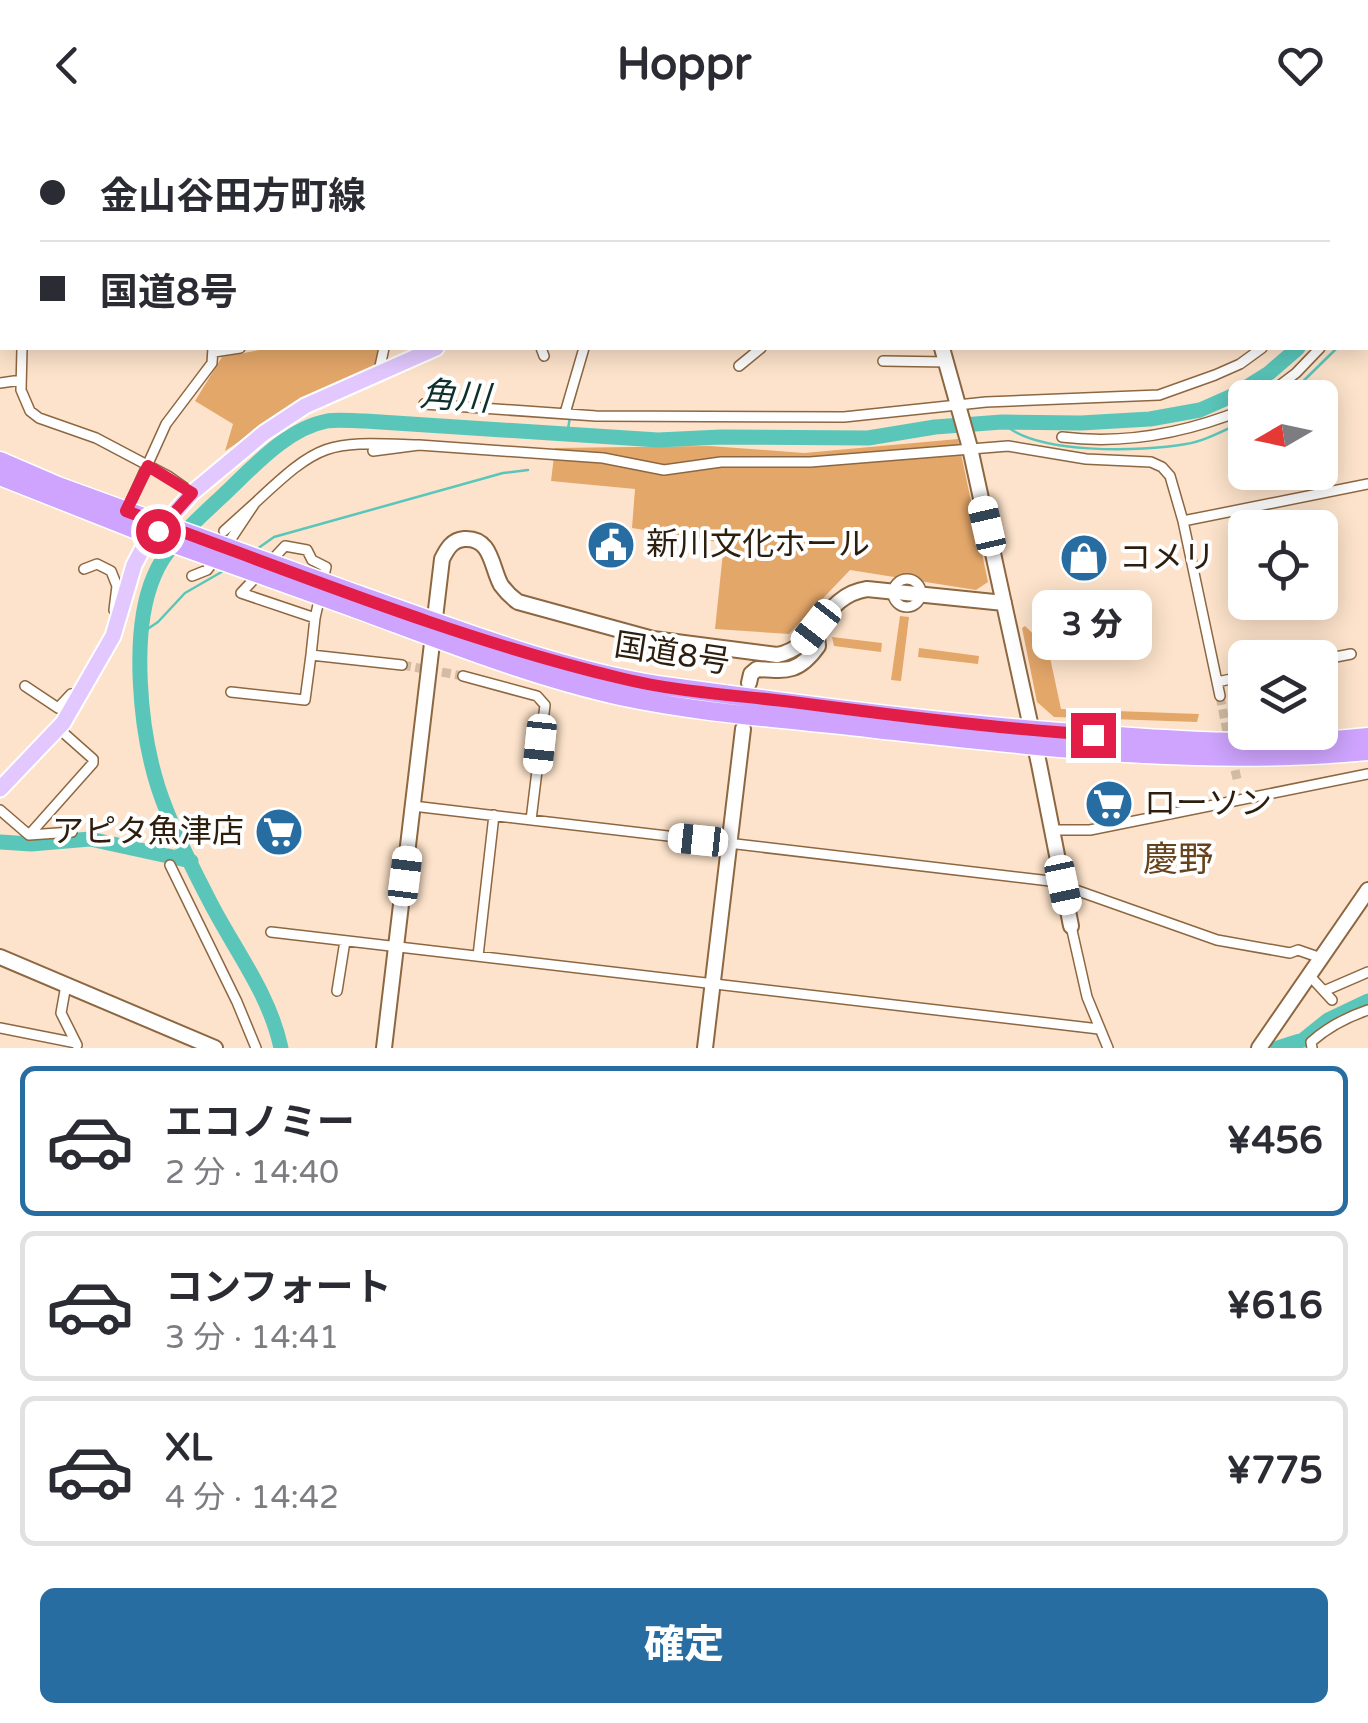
<!DOCTYPE html>
<html lang="ja">
<meta charset="utf-8">
<style>
body{margin:0;font-family:"Varela Round","Noto Sans JP",sans-serif;background:#f2f2f3;color:#2b2b33;height:100vh;display:flex;flex-direction:column;font-size:38px;white-space:nowrap}
*{box-sizing:border-box;margin:0}
p{font-size:32px;color:#7c7c81}
.icon{flex:none;width:55px;height:55px;fill:none;stroke:currentColor;stroke-width:2;stroke-linecap:round;stroke-linejoin:round}
.map{position:relative;height:918px;overflow:hidden}
.drawer{display:flex;flex-direction:column;background:#fff;flex:1}
.drawer>*{flex:none}
.top-card{position:absolute;left:0px;top:0px;width:1370px;height:220px;box-shadow:0 5px 25px #0003;display:grid;align-content:center;height:220px;padding:0 40px;background:#fff}
.needle{width:65px;rotate:261deg}
.fabs{position:absolute;left:1228px;top:250px;display:grid;gap:20px}
.fabs a{display:grid;place-items:center;width:110px;height:110px;border-radius:15px;background:#fff;box-shadow:0 5px 25px #0003;font-size:50px}
.end{position:absolute;width:45px;height:45px;margin:-22px;border:12px solid #e11d48;background:#fff;box-shadow:0 0 0 5px #fff}
.from{border-radius:50%}
.bubble{position:absolute;height:70px;border-radius:15px;background:#fff;box-shadow:0 5px 25px #0003;font-size:32px;font-weight:800;line-height:70px;text-align:center}
.car{position:absolute;width:30px;height:60px;margin:-30px -15px;border-radius:12px;box-shadow:0 0 8px 2px #0007;background:linear-gradient(#fff 24%,#345 0 40%,#fff 0 76%,#345 0 86%,#fff 0)}
.top-card b{display:flex;align-items:center;gap:35px;height:95px;font-size:38px}
.top-card b+b{border-top:2px solid #e1e1e2}
.top-card i{width:25px;height:25px;background:#2b2b33}
ul{padding:18px 0 0;list-style:none}
li{display:flex;align-items:center;gap:30px;height:150px;margin:0 20px 15px;padding:0 20px;border:5px solid #e1e1e2;border-radius:15px}
li div{flex:1}
li b{display:block;font-size:38px}
li em{font-style:normal;font-weight:800}
li.current{border-color:#286da2}
li>.icon{width:90px;height:90px;stroke-width:1.5}
.button{display:flex;gap:20px;margin-top:auto;padding:20px 40px}
.button a{flex:1;height:115px;border-radius:15px;background:#286da2;color:#fff;font-size:40px;font-weight:800;line-height:115px;text-align:center}
header{display:flex;justify-content:space-between;align-items:center;height:130px;padding:0 40px;background:#fff;font-size:45px;font-weight:800}
.map>svg:first-child{display:block}
.green{fill:#e4a76a}
.lines{fill:none;stroke-linecap:round;stroke-linejoin:round}
.stream{stroke:#5ac6ba;stroke-width:2.5}
.river{stroke:#5ac6ba;stroke-width:15}
.street-tunnel{stroke:#d3bca5;stroke-width:9;stroke-dasharray:9 4.5;stroke-linecap:butt}
.street-casing{stroke:#8d6741;stroke-width:12}
.secondary-casing{stroke:#8d6741;stroke-width:18}
.primary-casing{stroke:#fff;stroke-width:19}
.highway-casing{stroke:#fff;stroke-width:21}
.street{stroke:#fff;stroke-width:9}
.secondary{stroke:#fff;stroke-width:14}
.primary{stroke:#e2c8fe;stroke-width:15}
.highway{stroke:#cea4fe;stroke-width:18}
.highway-bridge-casing{stroke:#fff;stroke-width:21;stroke-linecap:butt}
.highway-bridge{stroke:#cea4fe;stroke-width:18}
.route{stroke:#e11d48;stroke-width:12}
.labels{text-anchor:middle;dominant-baseline:central;stroke-width:8;stroke-linejoin:round;paint-order:stroke}
.poi-label{font-size:32px;fill:#2d1e0e;stroke:#fff;text-anchor:start}
.street-label{font-size:32px;fill:#2d1e0e;stroke:#fff}
.water-label{font-size:35px;font-style:italic;fill:#0e302c;stroke:#fff}
.neighbourhood-label{font-size:35px;fill:#67431d;stroke:#fff}
</style>
<header><svg class="icon" aria-label="back" viewBox="0 0 24 24"><path d="M15 5l-7 7 7 7"/></svg>Hoppr<svg class="icon" aria-label="heart" viewBox="0 0 24 24"><path d="M12 20l-8-8c-3-5 5-10 8-4 3-6 11-1 8 4z"/></svg></header>
<div class="map">
<svg width="1368" height="918" viewBox="0 0 1368 918">
<rect width="100%" height="100%" fill="#fde3cb"/>
<path class="green" d="M 271,218 L 383,218 L 377,233 L 355,248 L 299,272 L 225,321 L 233,294 L 195,271 L 222,227 Z
M 958,309 L 988,452 L 976,460 L 850,440 L 789,504 L 715,499 L 724,413 L 632,398 L 635,359 L 551,351 L 555,318 L 710,316 L 804,323 Z
M 900,486 L 909,487 L 901,551 L 891,550 Z
M 1025,496 L 1048,518 L 1061,579 L 1199,584 L 1197,592 L 1054,587 L 1037,572 L 1022,498 Z
M 832,507 L 882,513 L 881,522 L 834,516 Z
M 919,518 L 979,526 L 978,534 L 918,527 Z"/>
<g class="lines">
<path class="stream" d="M 629,2 L 631,0
M 1368,74 L 1368,73
M 1286,268 L 1337,218
M 571,280 L 577,258
M 1002,292 C 1033,325 1142,322 1186,314 C 1206,311 1226,299 1245,291
M 567,305 L 570,287
M 257,419 L 274,407 L 503,343 L 528,340
M 143,502 L 158,492 L 185,463 L 225,440"/>
<path class="river" d="M 1324,0 L 1324,2
M 0,712 L 31,714 L 90,709 L 191,731
M 281,918 C 269,862 233,818 208,768 C 190,733 170,694 158,657 C 140,600 130,502 154,446 C 166,416 194,393 217,371 C 248,343 284,299 327,291 C 338,289 353,291 365,291 L 658,310 L 721,307 L 868,308 L 935,297 L 1002,292 L 1081,293 L 1150,289 L 1200,280 L 1234,265 L 1269,243 L 1298,218
M 1278,918 L 1303,910 L 1328,890 L 1368,871"/>
<path class="street-tunnel" d="M 402,535 L 463,546
M 1220,566 L 1229,612
M 1232,627 L 1238,653"/>
<g class="street-casing">
<path id="street" d="M 83,0 L 83,2
M 401,0 L 406,2
M 1009,0 L 1011,2
M 1303,0 L 1303,2
M 1348,0 L 1348,2
M 1363,0 L 1363,2
M 222,2 L 223,0
M 338,2 L 340,0
M 586,2 L 587,0
M 1249,2 L 1249,0
M 0,86 L 2,87
M 22,218 L 21,260 L 30,281 L 39,288 L 96,308 L 168,346 L 192,363
M 541,218 L 544,226
M 214,222 L 240,218
M 883,231 L 948,232
M 739,236 L 761,218
M 379,241 L 384,218
M 0,253 L 21,250
M 1263,268 L 1296,243 L 1320,218
M 424,274 L 596,286 L 844,287 L 986,272 L 1159,265 L 1215,245 L 1240,234 L 1262,218
M 565,283 L 584,218
M 1062,307 C 1126,315 1186,303 1245,279
M 419,315 L 603,328 L 664,340 L 721,332 L 810,332 L 1008,316 L 1086,329 L 1151,332 L 1162,337 L 1170,346 L 1183,391 L 1220,566
M 255,373 C 323,309 328,312 419,315 L 373,321
M 127,380 L 166,294 L 212,233 L 213,218
M 1183,391 L 1368,354
M 224,401 L 255,373 L 227,415
M 270,432 L 285,416 L 307,420 L 312,430 L 326,437 L 323,450
M 84,439 L 97,434 L 111,441 L 117,456 L 114,480
M 259,444 L 241,463 L 315,488 L 311,525
M 192,446 L 207,440 L 217,427
M893 463a14 14 0 1 1 28 0a14 14 0 1 1-28 0Z
M 315,488 L 320,466
M 1320,530 L 1351,524
M 463,546 L 537,566 L 545,575 L 531,690
M 1217,552 L 1245,546
M 25,556 L 58,578 L 71,564 L 78,565
M 231,562 L 305,570 L 311,525 L 402,535
M 413,676 L 1050,751 L 1217,810 L 1290,823 L 1298,820 L 1321,828
M 0,680 L 29,705 L 72,702
M 1053,700 L 1090,700 L 1368,644
M 29,705 L 93,633 L 93,629 L 58,598
M 170,735 L 237,872 L 256,918
M 1071,796 L 1087,867 L 1108,918
M 271,802 L 1099,899
M 478,826 L 494,685
M 1309,845 L 1332,870
M 66,855 L 61,883 L 77,915
M 337,861 L 345,811
M 1324,861 L 1368,842
M 0,898 L 76,913
M 1312,918 L 1311,912 C 1328,897 1347,887 1368,880"/>
</g>
<g class="secondary-casing">
<path id="secondary" d="M 777,0 L 779,2
M 942,218 L 970,318 L 1039,634 L 1071,796
M 749,553 L 751,544 L 757,539 C 787,541 799,543 818,516 L 816,497
M 0,827 L 215,918
M 384,918 L 442,429 C 447,419 452,410 464,409 C 492,407 491,437 501,455 C 506,462 511,467 518,472 L 653,509 L 777,525 C 820,517 821,466 867,459 L 1004,473
M 705,918 L 743,599
M 1259,918 L 1368,760"/>
</g>
<g class="primary-casing">
<path id="primary" d="M 740,2 L 743,0
M 0,659 L 63,593 L 113,506 L 134,435 L 143,418 L 192,363 L 264,303 L 305,276 L 436,218"/>
</g>
<g class="highway-casing">
<path id="highway" d="M 0,331 L 58,356 L 149,389
M 0,346 L 144,403
M 359,465 C 456,499 555,538 657,555 C 810,576 964,597 1118,606 C 1200,612 1286,616 1368,607
M 354,478 C 441,510 530,546 620,566 C 704,584 791,589 876,599 C 1038,617 1205,637 1368,621"/>
</g>
<use href="#street" class="street"/>
<use href="#secondary" class="secondary"/>
<use href="#primary" class="primary"/>
<use href="#highway" class="highway"/>
<g class="highway-bridge-casing">
<path id="highway-bridge" d="M 149,389 L 359,465
M 144,403 L 354,478"/>
</g>
<use href="#highway-bridge" class="highway-bridge"/>
</g>
<g class="lines">
<path class="route" d="M 158,401 L 192,363 L 148,336 L 126,381 C 286,439 455,509 620,548 C 676,562 735,565 792,572 C 892,585 992,598 1093,605"/>
</g>
<defs>
<g id="civic-disc" transform="scale(2.5)"><circle r="9.5" fill="#286da2" stroke="#fff"/><path d="M-.6-6.5H3V-4.5H.6V-3L4-1V1h2V6H-6V1h2V-1L-.6-3ZM-1.2 2.5V6h2.4V2.5Z" fill="#fff"/></g>
<g id="shop-disc" transform="scale(2.5)"><circle r="9.5" fill="#286da2" stroke="#fff"/><path d="M-5-2.5h2.3a2.7 3.5 0 0 1 5.4 0H5L5.5 6h-11ZM-1.5-2.5h3a1.5 2.3 0 0 0-3 0Z" fill="#fff"/></g>
<g id="supermarket-disc" transform="scale(2.5)"><circle r="9.5" fill="#286da2" stroke="#fff"/><path d="M-6-5.5h2.5l.6 2H6L4.5 2H-2.5L-4.4-4H-6ZM-1.5 3.2a1.3 1.3 0 1 0 .1 0ZM3 3.2a1.3 1.3 0 1 0 .1 0Z" fill="#fff"/></g>
</defs>
<g fill-rule="evenodd">
<use href="#civic-disc" x="611" y="415"/>
<use href="#shop-disc" x="1084" y="428"/>
<use href="#supermarket-disc" x="1109" y="674"/>
<use href="#supermarket-disc" x="279" y="702"/>
</g>
<g class="labels">
<g class="poi-label">
<text x="646" y="415">新川文化ホール</text>
<text x="1119" y="428">コメリ</text>
<text x="1144" y="674">ローソン</text>
<text x="244" y="702" text-anchor="end">アピタ魚津店</text>
</g>
<g class="street-label">
<text transform="translate(672 524) rotate(9)">国道8号</text>
</g>
<g class="water-label">
<text transform="translate(455 267) rotate(4)">角川</text>
</g>
<g class="neighbourhood-label">
<text x="1178" y="730">慶野</text>
</g>
</g>
</svg>
<div class="fabs">
<a><svg class="needle" viewBox="-14 -14 28 28"><path d="M0-13l5 13h-10z" fill="#e53935"/><path d="M0 13l5-13h-10z" fill="#7c7c81"/></svg></a>
<a><svg class="icon" aria-label="locate" viewBox="0 0 24 24"><circle cx="12" cy="12" r="6"/><path d="M12 2v4M12 18v4M2 12h4M18 12h4"/></svg></a>
<a><svg class="icon" aria-label="layers" viewBox="0 0 24 24"><path d="M12 4l9 5-9 5-9-5zM3 14l9 5 9-5"/></svg></a>
</div>
<i class="end from" style="left:158px;top:401px"></i>
<i class="end" style="left:1093px;top:605px"></i>
<div class="bubble" style="left:1032px;top:460px;width:120px">3 分</div>
<i class="car" style="left:987px;top:396px;rotate:347deg"></i>
<i class="car" style="left:816px;top:497px;rotate:218deg"></i>
<i class="car" style="left:540px;top:614px;rotate:186deg"></i>
<i class="car" style="left:698px;top:710px;rotate:276deg"></i>
<i class="car" style="left:405px;top:746px;rotate:7deg"></i>
<i class="car" style="left:1063px;top:755px;rotate:168deg"></i>
<div class="top-card">
<b><i class="from"></i>金山谷田方町線</b>
<b><i></i>国道8号</b>
</div>
</div>
<section class="drawer">
<ul>
<li class="current"><svg class="icon" aria-label="car" viewBox="0 0 24 24"><path d="M5 17H2v-5l4-1 3-4h7l3 4 3 1v5h-3M9 17h6M6 11h13"/><circle cx="7" cy="17" r="2"/><circle cx="17" cy="17" r="2"/></svg><div><b>エコノミー</b><p>2 分 · 14:40</p></div><em>¥456</em></li>
<li><svg class="icon" aria-label="car" viewBox="0 0 24 24"><path d="M5 17H2v-5l4-1 3-4h7l3 4 3 1v5h-3M9 17h6M6 11h13"/><circle cx="7" cy="17" r="2"/><circle cx="17" cy="17" r="2"/></svg><div><b>コンフォート</b><p>3 分 · 14:41</p></div><em>¥616</em></li>
<li><svg class="icon" aria-label="car" viewBox="0 0 24 24"><path d="M5 17H2v-5l4-1 3-4h7l3 4 3 1v5h-3M9 17h6M6 11h13"/><circle cx="7" cy="17" r="2"/><circle cx="17" cy="17" r="2"/></svg><div><b>XL</b><p>4 分 · 14:42</p></div><em>¥775</em></li>
</ul>
<div class="button"><a>確定</a></div>
</section>
